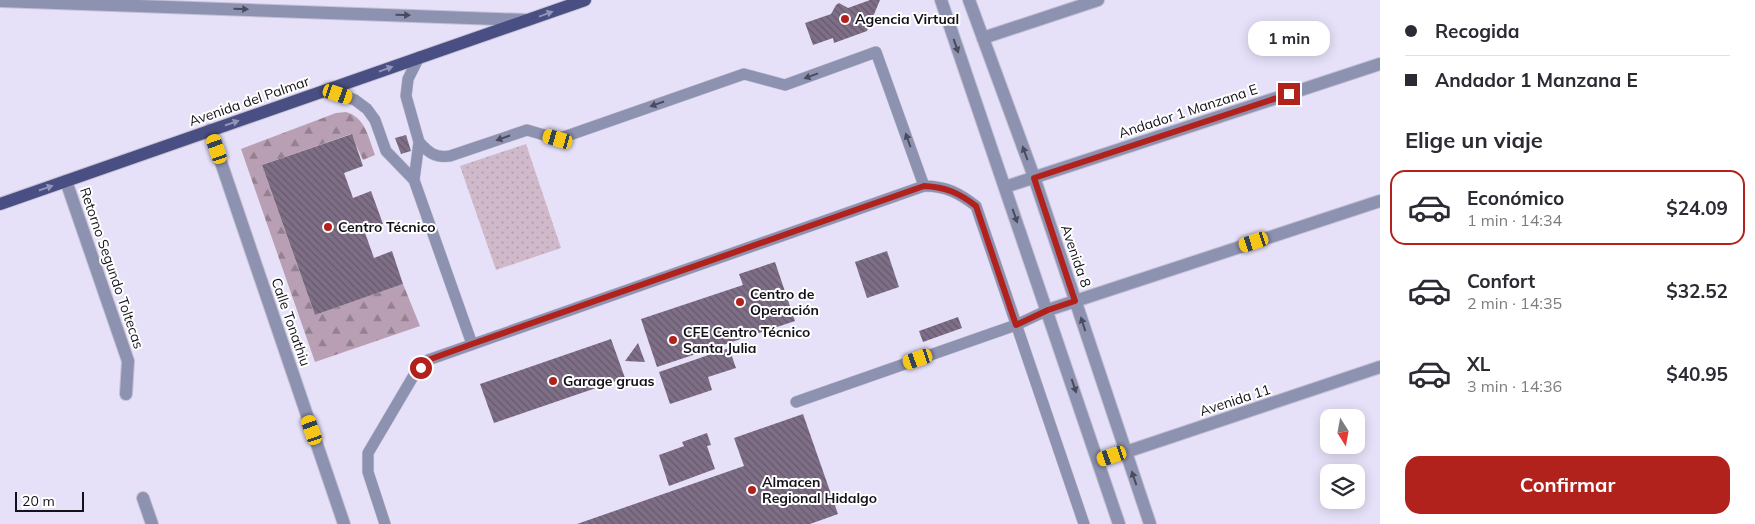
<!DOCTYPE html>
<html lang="es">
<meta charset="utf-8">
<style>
body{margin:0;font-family:Mulish,sans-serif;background:#f7f7f7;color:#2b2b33;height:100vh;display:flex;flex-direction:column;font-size:19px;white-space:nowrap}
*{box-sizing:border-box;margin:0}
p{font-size:16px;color:#7c7c81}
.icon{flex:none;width:28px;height:28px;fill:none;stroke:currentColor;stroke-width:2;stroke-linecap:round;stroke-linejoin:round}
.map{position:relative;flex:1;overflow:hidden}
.panel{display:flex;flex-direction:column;background:#fff;width:375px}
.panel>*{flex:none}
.hud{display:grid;align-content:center;height:110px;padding:0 25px;background:#fff}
.needle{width:32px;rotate:169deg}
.fabs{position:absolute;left:1320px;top:409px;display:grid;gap:10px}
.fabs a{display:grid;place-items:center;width:45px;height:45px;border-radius:10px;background:#fff;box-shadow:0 2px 12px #0003;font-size:25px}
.scale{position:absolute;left:15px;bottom:12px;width:69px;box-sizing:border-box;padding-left:5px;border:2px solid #131119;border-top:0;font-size:14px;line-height:18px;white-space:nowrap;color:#131119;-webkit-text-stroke:4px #fff;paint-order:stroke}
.end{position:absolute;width:22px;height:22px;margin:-11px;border:6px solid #b2221d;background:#fff;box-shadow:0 0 0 2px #fff}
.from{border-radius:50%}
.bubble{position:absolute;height:35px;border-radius:15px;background:#fff;box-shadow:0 2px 12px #0003;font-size:16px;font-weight:700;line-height:35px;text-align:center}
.car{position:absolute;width:15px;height:30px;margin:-15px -8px;border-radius:6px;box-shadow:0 0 4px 1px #0007;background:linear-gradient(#f5c518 24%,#345 0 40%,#f5c518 0 76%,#345 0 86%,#f5c518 0)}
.hud b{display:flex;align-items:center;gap:18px;height:48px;font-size:19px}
.hud b+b{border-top:1px solid #e1e1e2}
.hud i{width:12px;height:12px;background:#2b2b33}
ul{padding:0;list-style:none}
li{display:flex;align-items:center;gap:15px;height:75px;margin:0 10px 8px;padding:0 15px;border:2px solid transparent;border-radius:15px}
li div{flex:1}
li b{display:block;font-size:19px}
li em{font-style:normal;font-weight:700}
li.active{border-color:#b2221d}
li>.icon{width:45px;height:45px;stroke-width:1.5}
h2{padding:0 25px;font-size:22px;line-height:60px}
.action{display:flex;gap:10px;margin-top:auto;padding:10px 25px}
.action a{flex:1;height:58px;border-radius:15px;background:#b2221d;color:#fff;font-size:20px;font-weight:700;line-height:58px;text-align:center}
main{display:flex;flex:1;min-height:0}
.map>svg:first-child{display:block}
.grass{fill:url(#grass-dots)}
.forest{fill:url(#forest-firs)}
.building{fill:url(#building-back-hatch)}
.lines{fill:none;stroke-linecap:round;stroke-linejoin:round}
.service-casing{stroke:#c4c0d4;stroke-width:12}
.minor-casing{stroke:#c4c0d4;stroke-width:14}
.tertiary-casing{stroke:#c4c0d4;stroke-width:14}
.primary-casing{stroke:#c4c0d4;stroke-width:14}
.service{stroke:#8e92b1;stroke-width:11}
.minor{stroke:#8e92b1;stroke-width:12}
.tertiary{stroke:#8e92b1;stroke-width:12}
.primary{stroke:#494e83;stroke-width:12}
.oneway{fill:#4a4b5d}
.oneway2{fill:#9295b5}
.route{stroke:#b2221d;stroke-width:6}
.poi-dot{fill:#b2221d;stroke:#fff;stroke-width:2}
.labels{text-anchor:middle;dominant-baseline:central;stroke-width:4;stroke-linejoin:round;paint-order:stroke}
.poi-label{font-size:14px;font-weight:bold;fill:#131119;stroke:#fff;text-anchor:start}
.street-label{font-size:14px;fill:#131119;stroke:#fff}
</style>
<main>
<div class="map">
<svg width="1380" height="524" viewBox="0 0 1380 524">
<defs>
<pattern id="grass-dots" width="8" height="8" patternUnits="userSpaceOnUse" patternTransform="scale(1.25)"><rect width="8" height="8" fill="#cfb9ca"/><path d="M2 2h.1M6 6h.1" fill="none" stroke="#b19ead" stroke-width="1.8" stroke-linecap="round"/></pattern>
<pattern id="forest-firs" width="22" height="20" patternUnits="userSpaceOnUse" patternTransform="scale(1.25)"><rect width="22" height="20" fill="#b99fb3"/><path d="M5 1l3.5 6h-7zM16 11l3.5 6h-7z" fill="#958091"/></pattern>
<pattern id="building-back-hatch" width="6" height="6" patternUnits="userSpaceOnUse" patternTransform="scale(1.25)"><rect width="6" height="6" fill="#7e6e86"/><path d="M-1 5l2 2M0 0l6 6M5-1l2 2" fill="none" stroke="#66596d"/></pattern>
</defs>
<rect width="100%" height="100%" fill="#e6e1f8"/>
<path class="grass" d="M 526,144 L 561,248 L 496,270 L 460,166 Z"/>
<path class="forest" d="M 346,112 C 366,118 368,137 375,155 L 363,160 L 351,134 L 262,165 L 315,315 L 403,284 L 420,326 L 315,362 L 241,149 L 336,113 Z"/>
<path class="building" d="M 870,0 L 880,0 L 867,31 L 834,43 L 833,38 L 813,45 L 805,23 L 831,14 L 836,5 L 839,3 L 848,8 Z
M 352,134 L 363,166 L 344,173 L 353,198 L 371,191 L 383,224 L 364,230 L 374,258 L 392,251 L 403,284 L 315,315 L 262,165 Z
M 406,135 L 411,151 L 401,154 L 395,138 Z
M 887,251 L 899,287 L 867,298 L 855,262 Z
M 775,262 L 795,321 L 657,367 L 641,319 L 743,285 L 739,274 Z
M 958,317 L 962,328 L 923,342 L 919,331 Z
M 611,339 L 625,378 L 494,423 L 480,384 Z
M 638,343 L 645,362 L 625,361 Z
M 729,348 L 736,368 L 708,377 L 712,390 L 670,404 L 659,372 Z
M 803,414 L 838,514 L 810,524 L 577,524 L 744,466 L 734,438 Z
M 707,433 L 711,445 L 707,446 L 715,469 L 669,486 L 659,455 L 684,446 L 682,442 Z"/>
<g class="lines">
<g class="service-casing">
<path id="service" d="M 321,92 L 338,94 L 355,100 L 367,109 L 375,120 L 386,151 L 414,180 L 472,344
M 419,142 C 429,153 435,158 450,156 L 527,130 L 558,139 L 744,74 L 785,85 L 876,52 L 924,186
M 414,180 L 419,142 L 406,96 L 408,79 L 419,57
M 796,402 L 1016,325 L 1048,310
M 385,524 L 368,472 L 368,453 L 414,375 L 428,360 L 924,186 C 946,186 959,193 976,206 L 1084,524"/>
</g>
<g class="minor-casing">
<path id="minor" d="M 983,38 L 1098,0
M 210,130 L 344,524
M 66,181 L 128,361 L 126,394
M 1005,187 L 1380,64
M 1048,310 L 1380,201
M 143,498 L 152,524"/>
</g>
<g class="tertiary-casing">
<path id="tertiary" d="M 941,0 L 1119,524
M 969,0 L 1034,177 L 1150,524
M 0,1 L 527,20
M 1099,461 L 1380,367"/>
</g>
<g class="primary-casing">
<path id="primary" d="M 0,204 L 585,0"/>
</g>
<use href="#service" class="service"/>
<use href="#minor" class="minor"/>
<use href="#tertiary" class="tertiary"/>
<use href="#primary" class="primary"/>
</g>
<defs><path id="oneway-solid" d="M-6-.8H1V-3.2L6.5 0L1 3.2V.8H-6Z" transform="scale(1.25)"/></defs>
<g class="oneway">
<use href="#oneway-solid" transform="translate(241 9) rotate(2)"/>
<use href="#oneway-solid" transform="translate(403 15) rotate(2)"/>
<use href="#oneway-solid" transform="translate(956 46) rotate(71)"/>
<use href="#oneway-solid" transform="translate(811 76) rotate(160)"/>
<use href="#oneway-solid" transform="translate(657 104) rotate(161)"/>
<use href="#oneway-solid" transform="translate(503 138) rotate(161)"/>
<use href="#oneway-solid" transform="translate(908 140) rotate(-110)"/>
<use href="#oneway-solid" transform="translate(1025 153) rotate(-110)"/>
<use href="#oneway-solid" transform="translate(1015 216) rotate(71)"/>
<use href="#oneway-solid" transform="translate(1083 324) rotate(-108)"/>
<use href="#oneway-solid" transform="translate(1074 386) rotate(71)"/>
<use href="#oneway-solid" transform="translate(1134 478) rotate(-109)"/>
</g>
<g class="oneway2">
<use href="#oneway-solid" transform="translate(546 14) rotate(-20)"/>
<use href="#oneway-solid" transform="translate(386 69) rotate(-20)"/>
<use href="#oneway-solid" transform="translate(232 123) rotate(-19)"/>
<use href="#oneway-solid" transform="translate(46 188) rotate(-19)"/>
</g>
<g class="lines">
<path class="route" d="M 421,368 L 428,360 L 472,344 L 924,186 C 946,187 959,193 976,206 L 1016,325 L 1048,310 L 1075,301 L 1034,178 L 1289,94"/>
</g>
<g class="poi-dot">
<circle cx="845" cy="19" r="5"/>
<circle cx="328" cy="227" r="5"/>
<circle cx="740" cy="302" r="5"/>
<circle cx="673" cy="340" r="5"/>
<circle cx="553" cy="381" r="5"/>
<circle cx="752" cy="490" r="5"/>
</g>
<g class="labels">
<g class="poi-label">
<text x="855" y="19">Agencia Virtual</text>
<text x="338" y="227">Centro Técnico</text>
<text x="750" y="294">Centro de<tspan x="750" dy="16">Operación</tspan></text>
<text x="683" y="332">CFE Centro Técnico<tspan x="683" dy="16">Santa Julia</tspan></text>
<text x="563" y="381">Garage gruas</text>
<text x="762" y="482">Almacen<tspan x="762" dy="16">Regional Hidalgo</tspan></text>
</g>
<g class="street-label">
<text transform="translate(249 101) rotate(-19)">Avenida del Palmar</text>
<text transform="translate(1188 111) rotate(-18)">Andador 1 Manzana E</text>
<text transform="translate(1076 256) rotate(71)">Avenida 8</text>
<text transform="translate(112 268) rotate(71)">Retorno Segundo Toltecas</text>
<text transform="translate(291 322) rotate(71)">Calle Tonathiu</text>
<text transform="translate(1235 400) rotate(-18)">Avenida 11</text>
</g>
</g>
</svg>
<div class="fabs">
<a><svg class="needle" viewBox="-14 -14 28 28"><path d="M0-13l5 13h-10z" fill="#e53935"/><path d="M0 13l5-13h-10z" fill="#7c7c81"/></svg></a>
<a><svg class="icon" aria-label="layers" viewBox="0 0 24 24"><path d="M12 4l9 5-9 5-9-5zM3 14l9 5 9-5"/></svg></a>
</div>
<div class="scale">20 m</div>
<i class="end from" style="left:421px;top:368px"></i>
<i class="end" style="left:1289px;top:94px"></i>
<div class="bubble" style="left:1248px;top:21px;width:82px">1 min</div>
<i class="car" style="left:338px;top:94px;rotate:109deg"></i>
<i class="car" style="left:558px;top:139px;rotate:286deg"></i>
<i class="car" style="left:217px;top:149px;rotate:341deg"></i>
<i class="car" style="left:1254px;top:242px;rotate:252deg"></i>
<i class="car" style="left:918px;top:359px;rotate:251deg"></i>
<i class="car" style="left:312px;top:430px;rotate:341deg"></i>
<i class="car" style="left:1112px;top:456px;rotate:251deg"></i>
</div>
<section class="panel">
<div class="hud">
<b><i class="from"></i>Recogida</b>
<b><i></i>Andador 1 Manzana E</b>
</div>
<h2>Elige un viaje</h2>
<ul>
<li class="active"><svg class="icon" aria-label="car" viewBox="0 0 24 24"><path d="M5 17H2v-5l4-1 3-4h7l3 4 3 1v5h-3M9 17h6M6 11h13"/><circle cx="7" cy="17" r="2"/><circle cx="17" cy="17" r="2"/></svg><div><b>Económico</b><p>1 min · 14:34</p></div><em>$24.09</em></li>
<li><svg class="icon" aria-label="car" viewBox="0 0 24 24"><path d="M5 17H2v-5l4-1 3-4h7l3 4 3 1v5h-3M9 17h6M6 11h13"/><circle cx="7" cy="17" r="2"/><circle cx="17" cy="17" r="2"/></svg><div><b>Confort</b><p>2 min · 14:35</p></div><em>$32.52</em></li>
<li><svg class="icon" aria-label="car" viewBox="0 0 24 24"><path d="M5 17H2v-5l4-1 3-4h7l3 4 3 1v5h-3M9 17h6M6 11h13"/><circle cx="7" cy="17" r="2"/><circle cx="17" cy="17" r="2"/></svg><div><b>XL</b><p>3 min · 14:36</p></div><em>$40.95</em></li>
</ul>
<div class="action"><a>Confirmar</a></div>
</section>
</main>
